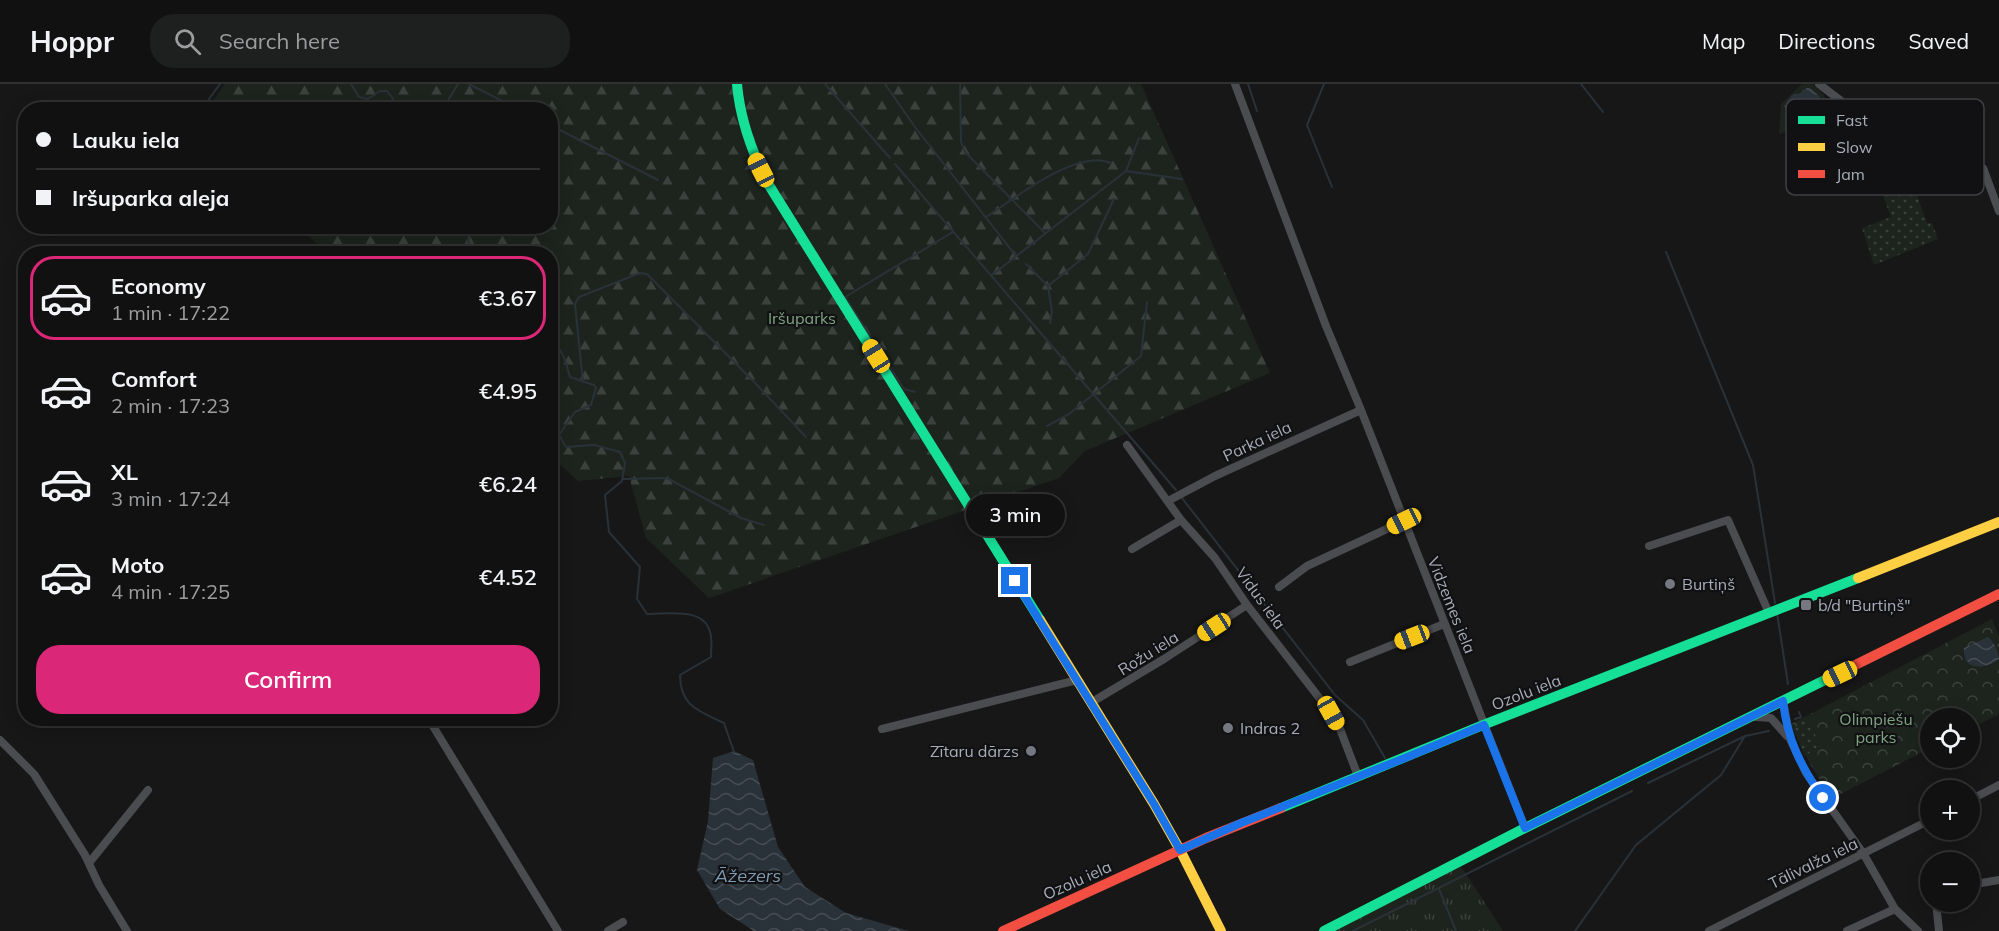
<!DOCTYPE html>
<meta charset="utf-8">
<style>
body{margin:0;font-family:Mulish,sans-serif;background:#1e1f1f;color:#f1f3f6;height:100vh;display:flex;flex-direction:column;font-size:22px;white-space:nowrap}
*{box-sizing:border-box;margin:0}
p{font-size:20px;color:#9c9d9f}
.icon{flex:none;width:33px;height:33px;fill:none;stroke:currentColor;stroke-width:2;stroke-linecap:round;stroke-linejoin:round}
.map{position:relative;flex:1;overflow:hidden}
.drawer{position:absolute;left:18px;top:162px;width:540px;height:480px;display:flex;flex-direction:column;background:#111;border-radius:24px;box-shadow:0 3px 15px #0003,0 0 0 2px #303131}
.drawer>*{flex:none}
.top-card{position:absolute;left:18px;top:18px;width:540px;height:132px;border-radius:24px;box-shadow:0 3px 15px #0003,0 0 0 2px #303131;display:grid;align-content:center;height:132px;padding:0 18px;background:#111}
.fabs{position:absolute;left:1920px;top:624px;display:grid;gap:12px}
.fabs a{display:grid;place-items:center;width:60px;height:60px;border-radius:50%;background:#111;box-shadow:0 3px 15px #0003,0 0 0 2px #303131;font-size:30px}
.end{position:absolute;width:27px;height:27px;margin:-14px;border:8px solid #1a73e8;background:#fff;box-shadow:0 0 0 3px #fff}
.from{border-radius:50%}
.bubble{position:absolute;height:42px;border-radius:21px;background:#111;box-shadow:0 3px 15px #0003,0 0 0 2px #303131;font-size:20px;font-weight:600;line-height:42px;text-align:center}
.car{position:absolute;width:18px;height:36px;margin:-18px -9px;border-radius:8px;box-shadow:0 0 4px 2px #0007;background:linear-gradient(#f5c518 24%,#345 0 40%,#f5c518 0 76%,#345 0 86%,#f5c518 0)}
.top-card b{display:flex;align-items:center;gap:21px;height:57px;font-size:22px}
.top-card b+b{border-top:2px solid #303131}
.top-card i{width:15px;height:15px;background:#f1f3f6}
ul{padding:10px 0 0;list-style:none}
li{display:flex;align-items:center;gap:18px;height:84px;margin:0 12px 9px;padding:0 6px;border:3px solid transparent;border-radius:24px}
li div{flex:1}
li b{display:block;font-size:22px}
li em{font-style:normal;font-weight:600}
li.current{border-color:#db2777}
li>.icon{width:54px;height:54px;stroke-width:1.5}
.action{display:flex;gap:12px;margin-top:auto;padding:12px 18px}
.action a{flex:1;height:69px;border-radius:24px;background:#db2777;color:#fff;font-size:24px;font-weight:600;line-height:69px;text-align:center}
header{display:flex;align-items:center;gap:36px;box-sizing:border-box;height:84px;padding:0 30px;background:#111;border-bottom:2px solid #303131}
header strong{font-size:28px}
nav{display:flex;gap:33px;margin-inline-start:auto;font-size:21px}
.search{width:420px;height:54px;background:#1e1f1f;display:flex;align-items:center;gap:15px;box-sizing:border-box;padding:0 21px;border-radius:24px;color:#9c9d9f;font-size:22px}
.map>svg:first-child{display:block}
.grass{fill:url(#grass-tufts);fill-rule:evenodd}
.forest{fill:url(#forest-firs)}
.park{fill:url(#park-crowns)}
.garden{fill:url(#garden-dots)}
.water{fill:url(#water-waves)}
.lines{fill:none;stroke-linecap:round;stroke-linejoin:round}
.stream{stroke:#2a3239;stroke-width:2}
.street{stroke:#4b4c50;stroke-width:8}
.fast{stroke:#16e098;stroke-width:10}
.slow{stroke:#ffcf43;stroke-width:10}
.jam{stroke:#f24e42;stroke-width:10}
.route{stroke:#1a73e8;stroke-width:8}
.poi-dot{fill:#757880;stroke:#111113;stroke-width:2}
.labels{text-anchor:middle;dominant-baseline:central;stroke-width:4.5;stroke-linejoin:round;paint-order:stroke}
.park-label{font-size:16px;fill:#7fa381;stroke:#111113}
.street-label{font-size:16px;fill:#a8adb8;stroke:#111113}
.poi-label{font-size:16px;fill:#a8adb8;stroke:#111113;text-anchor:start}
.water-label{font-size:18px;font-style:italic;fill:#7f9bb3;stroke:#111113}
.key{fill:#111113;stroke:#3e4045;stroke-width:1.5}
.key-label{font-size:16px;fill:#a8adb8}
</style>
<header>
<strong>Hoppr</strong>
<div class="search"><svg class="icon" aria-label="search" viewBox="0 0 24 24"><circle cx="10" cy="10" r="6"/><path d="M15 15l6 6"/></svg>Search here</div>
<nav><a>Map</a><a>Directions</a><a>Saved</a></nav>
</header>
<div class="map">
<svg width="1999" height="847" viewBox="0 0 1999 847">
<defs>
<pattern id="grass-tufts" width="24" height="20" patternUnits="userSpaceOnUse" patternTransform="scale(1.5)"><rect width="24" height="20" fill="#1d241e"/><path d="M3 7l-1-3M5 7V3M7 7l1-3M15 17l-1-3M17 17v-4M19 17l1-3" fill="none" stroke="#3b413d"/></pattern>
<pattern id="forest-firs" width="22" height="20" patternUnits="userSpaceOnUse" patternTransform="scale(1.5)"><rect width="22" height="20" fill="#1d241e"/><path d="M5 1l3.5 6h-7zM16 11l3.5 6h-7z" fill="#3b413d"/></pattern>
<pattern id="park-crowns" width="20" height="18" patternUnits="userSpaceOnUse" patternTransform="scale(1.5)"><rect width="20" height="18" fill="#1d241e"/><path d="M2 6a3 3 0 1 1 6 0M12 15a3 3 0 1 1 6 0" fill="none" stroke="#3b413d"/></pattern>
<pattern id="garden-dots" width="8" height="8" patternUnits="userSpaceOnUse" patternTransform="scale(1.5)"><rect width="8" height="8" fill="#1d241e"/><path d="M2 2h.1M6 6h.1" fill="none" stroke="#3b413d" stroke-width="1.8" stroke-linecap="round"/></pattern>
<pattern id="water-waves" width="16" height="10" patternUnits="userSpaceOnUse" patternTransform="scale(1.5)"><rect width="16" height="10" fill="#2a3239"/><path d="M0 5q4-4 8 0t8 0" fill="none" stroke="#464d54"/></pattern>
</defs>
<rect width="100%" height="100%" fill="#171717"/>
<path class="grass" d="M 1802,0 L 1812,0 L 1823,10 L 1825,14 C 1817,29 1796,47 1779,50 L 1781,20 ZM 1807,4 L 1813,23 L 1804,33 L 1794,32 L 1787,23 Z
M 1459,779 L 1503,847 L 1324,847 Z"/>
<path class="forest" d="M 225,0 L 1141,0 L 1270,289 L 1085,367 L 1059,394 L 709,514 L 646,454 L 629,392 L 578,397 L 551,372 L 550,170 L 328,169 L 298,143 L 550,142 L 550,26 L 206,26 Z"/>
<path class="park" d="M 1992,535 L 1999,553 L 1999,630 L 1970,645 L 1970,634 L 1930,634 L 1930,664 L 1833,714 C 1814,689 1803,669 1791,640 Z"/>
<path class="garden" d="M 1911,95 L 1927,139 L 1932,139 L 1938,155 L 1874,181 L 1862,144 L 1891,133 L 1881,107 Z
M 1804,635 L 1811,644 L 1810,649 L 1814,649 L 1818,656 L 1816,665 L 1804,672 L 1795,645 L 1800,637 Z"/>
<path class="water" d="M 1807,4 L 1810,4 L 1820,13 L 1804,33 C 1795,34 1788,27 1787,18 L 1792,11 L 1799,10 Z
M 1988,553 C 1995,559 1998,567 1999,575 C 1985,586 1962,587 1964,564 Z
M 734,667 L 753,676 L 778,763 L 805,803 L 846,829 L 909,847 L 754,847 L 720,825 L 697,786 L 708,737 L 713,674 Z"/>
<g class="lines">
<path class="stream" d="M 351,0 L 359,13 L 368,15 L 380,7 L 387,7 L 393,15 L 392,26
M 469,0 L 520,26
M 825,0 L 890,74
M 885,0 L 915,43 L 1016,172
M 960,0 L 961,58 L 965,68 L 1045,149
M 1248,0 L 1257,27
M 1324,0 L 1307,41 L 1332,103
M 1581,0 L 1603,28
M 201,26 L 220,0
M 442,26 L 458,0
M 550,41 L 658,96
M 895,80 L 1176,406
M 1126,87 L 1139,54
M 986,133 C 1014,115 1077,64 1111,79
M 1666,168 L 1753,381 L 1775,519
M 468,170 L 469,142
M 1026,180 L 1048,202 L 1052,228 L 1050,239
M 992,191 L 1126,87 L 1182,95
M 1048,202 L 1088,170 L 1114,115
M 550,260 C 565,264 566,281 570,293 L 594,301 L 596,304 L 591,321 L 575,328 L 559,351 L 566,363 L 594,361 L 620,368 L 625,379 L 622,397 L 605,411 L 609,448 L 640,483 L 637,515 L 647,530 C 669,530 708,522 711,553 C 712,559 711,566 711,573 L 680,591 C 680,623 700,627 724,639 L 734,668
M 583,298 L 575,220 L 579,213 L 640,189 L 647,190 L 756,300 L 806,353
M 915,308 L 904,305 L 845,213 L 953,148
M 1047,342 L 1069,330 L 1141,272 L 1147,218
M 622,395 L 667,394 L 741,434 L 764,441
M 1182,414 L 1335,611 L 1363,636 L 1385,674
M 1777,529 L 1788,600
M 1795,635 L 1801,633 L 1799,628
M 1648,699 L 1745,652 L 1769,647
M 1439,805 L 1456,847
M 1353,847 L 1632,707
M 1575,847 L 1636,761 L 1721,691 L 1745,652"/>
<path class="street" d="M 1235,0 L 1326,242 L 1361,326 L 1525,744
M 1819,0 L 1853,26 L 1915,65 L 1983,84 L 1999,127
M 1127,361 L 1181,436 L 1215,474 L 1247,521 L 1331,629 L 1340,645 L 1358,692
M 1168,417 L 1215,392 L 1361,326
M 1649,462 L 1728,436 L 1769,529
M 1132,465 L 1181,436
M 1279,503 L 1307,482 L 1404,437
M 1350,578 L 1444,540
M 1783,617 L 1790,655 L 1806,689 L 1863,769 L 1895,825 L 1918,847
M 1092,618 L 1164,575 L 1247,521
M 1756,633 L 1771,634 L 1787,652
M 428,634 L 558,847
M 882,645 L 1077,596
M 0,656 L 34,690 L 85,771 L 99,801 L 127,847
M 1970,716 L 1999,701
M 89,779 L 148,706
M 1970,801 L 1999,796
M 1936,818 L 1939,847
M 608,847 L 623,838
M 1709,847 L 1930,736
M 1847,847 L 1895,825"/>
<path class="fast" d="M 737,0 C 740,35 751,66 767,98 L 1040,536
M 1281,724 L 1483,641 L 1858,494
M 1324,847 L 1525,744 L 1833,592"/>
<path class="slow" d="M 1858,494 L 1999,438
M 1040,536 L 1154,720 L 1180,766 L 1221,847"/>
<path class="jam" d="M 1833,592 L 1999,510
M 1003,847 L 1206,754 L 1281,724"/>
</g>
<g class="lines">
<path class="route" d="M 1015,497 L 1154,720 L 1180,766 L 1241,739 L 1405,674 L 1484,641 L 1525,744 L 1783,617 C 1787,655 1801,683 1823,714"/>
</g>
<g class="poi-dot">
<circle cx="1670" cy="500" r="6"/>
<rect x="1800" y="515" width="12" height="12" rx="3"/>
<circle cx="1228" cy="644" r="6"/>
<circle cx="1031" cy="667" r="6"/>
</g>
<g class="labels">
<g class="park-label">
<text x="802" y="234">Iršuparks</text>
<text x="1876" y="635">Olimpiešu<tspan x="1876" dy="18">parks</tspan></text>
</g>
<g class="street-label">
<text transform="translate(1257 357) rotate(-25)">Parka iela</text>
<text transform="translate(1261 514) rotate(54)">Vidus iela</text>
<text transform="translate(1452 521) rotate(68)">Vidzemes iela</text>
<text transform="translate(1148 569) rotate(-32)">Rožu iela</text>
<text transform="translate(1526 608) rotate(-21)">Ozolu iela</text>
<text transform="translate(1813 779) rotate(-26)">Tālivalža iela</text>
<text transform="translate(1077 796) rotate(-24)">Ozolu iela</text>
</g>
<g class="poi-label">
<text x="1682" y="500">Burtiņš</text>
<text x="1818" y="521">b/d "Burtiņš"</text>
<text x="1240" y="644">Indras 2</text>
<text x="1019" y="667" text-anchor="end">Zītaru dārzs</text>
</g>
<g class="water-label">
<text x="748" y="791">Āžezers</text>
</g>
</g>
<rect x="1786" y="15" width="198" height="96" rx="9" class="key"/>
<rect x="1798" y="32" width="27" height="8" fill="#16e098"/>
<rect x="1798" y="59" width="27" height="8" fill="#ffcf43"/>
<rect x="1798" y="86" width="27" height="8" fill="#f24e42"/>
<g class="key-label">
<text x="1836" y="42">Fast</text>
<text x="1836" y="69">Slow</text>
<text x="1836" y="96">Jam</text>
</g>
</svg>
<div class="fabs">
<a><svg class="icon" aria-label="locate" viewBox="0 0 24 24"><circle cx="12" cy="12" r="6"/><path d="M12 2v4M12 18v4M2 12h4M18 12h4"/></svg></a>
<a>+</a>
<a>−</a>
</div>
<i class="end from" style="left:1823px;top:714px"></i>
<i class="end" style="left:1015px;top:497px"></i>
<div class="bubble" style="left:966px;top:410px;width:99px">3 min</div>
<i class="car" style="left:761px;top:86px;rotate:333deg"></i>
<i class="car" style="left:876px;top:272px;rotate:328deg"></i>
<i class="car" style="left:1404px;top:437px;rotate:244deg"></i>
<i class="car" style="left:1214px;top:543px;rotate:237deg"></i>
<i class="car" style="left:1412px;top:553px;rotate:249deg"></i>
<i class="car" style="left:1840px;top:590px;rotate:245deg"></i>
<i class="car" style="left:1331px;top:629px;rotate:151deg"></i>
<div class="top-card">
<b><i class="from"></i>Lauku iela</b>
<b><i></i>Iršuparka aleja</b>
</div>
<section class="drawer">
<ul>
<li class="current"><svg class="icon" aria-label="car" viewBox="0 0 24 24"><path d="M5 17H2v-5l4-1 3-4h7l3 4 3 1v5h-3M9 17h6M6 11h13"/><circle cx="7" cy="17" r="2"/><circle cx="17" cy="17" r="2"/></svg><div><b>Economy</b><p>1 min · 17:22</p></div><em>€3.67</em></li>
<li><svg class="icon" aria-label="car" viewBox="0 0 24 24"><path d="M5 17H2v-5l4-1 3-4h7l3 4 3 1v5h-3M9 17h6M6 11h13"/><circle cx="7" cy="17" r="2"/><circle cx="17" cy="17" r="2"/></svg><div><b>Comfort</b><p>2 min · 17:23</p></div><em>€4.95</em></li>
<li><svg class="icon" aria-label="car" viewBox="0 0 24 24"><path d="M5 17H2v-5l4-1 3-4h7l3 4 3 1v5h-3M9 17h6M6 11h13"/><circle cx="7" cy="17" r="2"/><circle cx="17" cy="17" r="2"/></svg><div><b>XL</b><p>3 min · 17:24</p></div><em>€6.24</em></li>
<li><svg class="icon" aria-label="car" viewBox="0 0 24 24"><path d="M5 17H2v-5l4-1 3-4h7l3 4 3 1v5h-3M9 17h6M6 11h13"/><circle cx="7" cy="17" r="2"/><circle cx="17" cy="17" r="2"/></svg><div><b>Moto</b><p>4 min · 17:25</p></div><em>€4.52</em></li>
</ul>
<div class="action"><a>Confirm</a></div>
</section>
</div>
